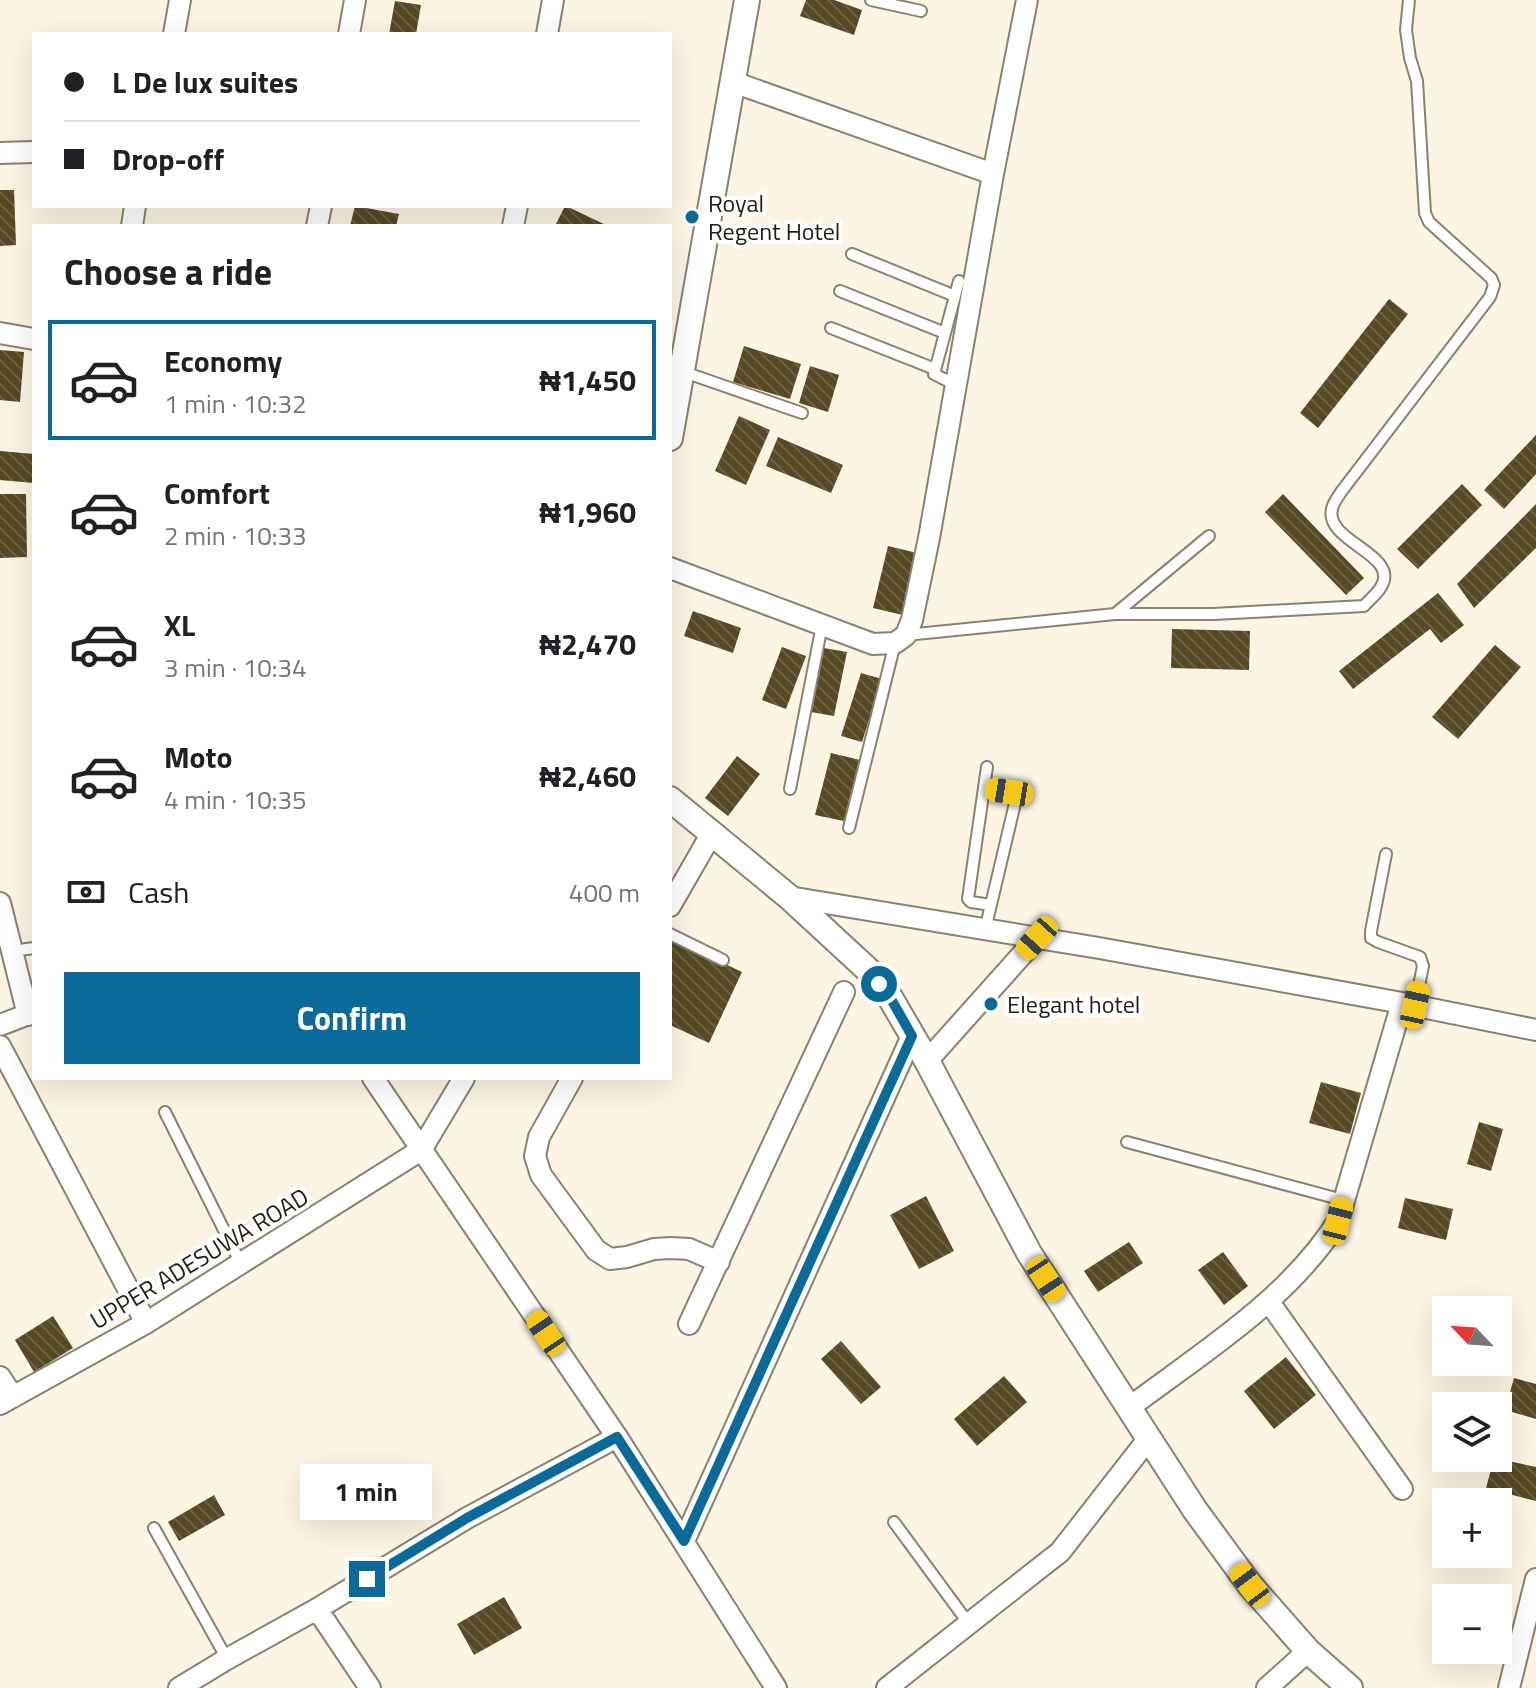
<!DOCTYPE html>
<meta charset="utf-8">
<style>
body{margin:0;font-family:"Titillium Web",sans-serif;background:#f6f6f6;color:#202124;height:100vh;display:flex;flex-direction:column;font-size:30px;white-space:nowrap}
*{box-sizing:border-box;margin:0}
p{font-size:26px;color:#757577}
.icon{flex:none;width:44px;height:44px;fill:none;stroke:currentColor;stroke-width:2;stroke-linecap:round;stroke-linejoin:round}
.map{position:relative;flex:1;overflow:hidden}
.panel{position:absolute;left:32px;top:224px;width:640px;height:856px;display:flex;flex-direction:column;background:#fff;border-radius:0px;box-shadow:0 8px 32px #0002}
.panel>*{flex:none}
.top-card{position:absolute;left:32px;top:32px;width:640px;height:176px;border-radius:0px;box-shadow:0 8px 32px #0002;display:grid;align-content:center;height:176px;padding:0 32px;background:#fff}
.needle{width:52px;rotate:295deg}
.buttons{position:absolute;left:1432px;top:1296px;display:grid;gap:16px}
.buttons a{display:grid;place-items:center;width:80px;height:80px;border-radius:0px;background:#fff;box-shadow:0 8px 32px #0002;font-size:40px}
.end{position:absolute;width:36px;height:36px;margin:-18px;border:10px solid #0a6b9a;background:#fff;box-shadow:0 0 0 4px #fff}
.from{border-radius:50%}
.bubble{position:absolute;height:56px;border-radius:0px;background:#fff;box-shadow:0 8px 32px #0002;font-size:26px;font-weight:700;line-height:56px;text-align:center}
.car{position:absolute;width:24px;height:48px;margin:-24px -12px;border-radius:10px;box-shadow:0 0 6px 2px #0007;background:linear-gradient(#f5c518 24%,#345 0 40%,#f5c518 0 76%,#345 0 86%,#f5c518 0)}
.top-card b{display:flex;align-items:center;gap:28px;height:76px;font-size:30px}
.top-card b+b{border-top:2px solid #e0e0e0}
.top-card i{width:20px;height:20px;background:#202124}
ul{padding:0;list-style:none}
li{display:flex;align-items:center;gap:24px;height:120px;margin:0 16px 12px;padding:0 16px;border:4px solid transparent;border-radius:0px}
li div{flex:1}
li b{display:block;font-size:30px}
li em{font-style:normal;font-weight:700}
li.selected{border-color:#0a6b9a}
li>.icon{width:72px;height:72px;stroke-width:1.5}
h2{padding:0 32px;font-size:36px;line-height:96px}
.pay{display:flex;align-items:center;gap:20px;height:88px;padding:0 32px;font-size:30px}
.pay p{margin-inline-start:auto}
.cta{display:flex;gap:16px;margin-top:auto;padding:16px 32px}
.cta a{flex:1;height:92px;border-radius:0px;background:#0a6b9a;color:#fff;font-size:32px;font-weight:700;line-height:92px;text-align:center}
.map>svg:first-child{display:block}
.building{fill:url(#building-back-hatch)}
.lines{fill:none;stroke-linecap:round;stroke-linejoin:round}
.service-casing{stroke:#888271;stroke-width:14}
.minor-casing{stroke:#888271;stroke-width:24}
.tertiary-casing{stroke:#888271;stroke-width:28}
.service{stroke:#fff;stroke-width:10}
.minor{stroke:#fff;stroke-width:20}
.tertiary{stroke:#fff;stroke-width:24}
.route{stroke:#0a6b9a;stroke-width:10}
.poi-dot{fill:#0a6b9a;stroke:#fff;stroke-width:3}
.labels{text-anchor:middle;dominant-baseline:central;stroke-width:8;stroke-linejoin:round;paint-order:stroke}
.poi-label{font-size:24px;fill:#201d16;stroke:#fff;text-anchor:start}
.street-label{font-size:24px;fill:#201d16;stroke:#fff}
</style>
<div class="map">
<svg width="1536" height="1688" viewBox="0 0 1536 1688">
<defs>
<pattern id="building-back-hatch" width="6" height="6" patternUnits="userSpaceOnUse" patternTransform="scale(2)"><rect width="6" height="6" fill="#574924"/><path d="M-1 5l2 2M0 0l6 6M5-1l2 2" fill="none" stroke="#6b6042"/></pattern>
</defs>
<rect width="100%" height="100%" fill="#fdf5e3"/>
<path class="building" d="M 806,0 L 834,0 L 862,10 L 854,35 L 800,16 Z
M 395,1 L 421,5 L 416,34 L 389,34 Z
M 0,190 L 14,190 L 16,245 L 0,246 Z
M 355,206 L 399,214 L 396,226 L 350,226 Z
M 565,206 L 566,206 L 608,226 L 555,226 Z
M 1389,299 L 1408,314 L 1318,428 L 1300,413 Z
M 744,346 L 801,364 L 790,399 L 733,382 Z
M 0,350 L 24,352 L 20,402 L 0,400 Z
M 810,366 L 839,375 L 828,412 L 799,403 Z
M 739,416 L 770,430 L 746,485 L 715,471 Z
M 1536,435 L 1536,474 L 1504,509 L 1484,490 Z
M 778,437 L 843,465 L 831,493 L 766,466 Z
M 0,451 L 34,454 L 34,483 L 0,480 Z
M 1462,484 L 1482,505 L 1418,569 L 1397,549 Z
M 0,494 L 26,494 L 27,557 L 0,558 Z
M 1283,494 L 1364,578 L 1346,595 L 1265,512 Z
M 1536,504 L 1536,548 L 1474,608 L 1457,584 Z
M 888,546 L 917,553 L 903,615 L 873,608 Z
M 1438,593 L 1464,625 L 1441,643 L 1430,629 L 1353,689 L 1339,671 Z
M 693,611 L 741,628 L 733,653 L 684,636 Z
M 1172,629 L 1250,631 L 1249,670 L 1171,668 Z
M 1495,645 L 1521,667 L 1458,739 L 1432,717 Z
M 782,647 L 806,656 L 786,709 L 762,700 Z
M 824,648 L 847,652 L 834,716 L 811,712 Z
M 861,673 L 882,679 L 862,742 L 841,736 Z
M 831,753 L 860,760 L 844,821 L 815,815 Z
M 737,756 L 760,774 L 728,816 L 705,798 Z
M 672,939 L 742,972 L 709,1043 L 670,1025 L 670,943 Z
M 1321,1082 L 1361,1093 L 1350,1134 L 1309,1123 Z
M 1479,1122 L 1503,1129 L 1491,1171 L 1467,1164 Z
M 926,1196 L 954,1251 L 919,1269 L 890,1215 Z
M 1405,1198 L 1453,1209 L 1446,1240 L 1398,1228 Z
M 1129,1242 L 1143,1263 L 1098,1292 L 1084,1271 Z
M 1223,1252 L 1248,1286 L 1224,1305 L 1198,1270 Z
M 53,1316 L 73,1348 L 34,1372 L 15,1340 Z
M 841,1341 L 881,1387 L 861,1404 L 821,1359 Z
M 1286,1357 L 1316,1395 L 1274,1429 L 1244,1391 Z
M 1004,1376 L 1027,1402 L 977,1446 L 954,1419 Z
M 1514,1378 L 1536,1384 L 1536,1419 L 1505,1410 Z
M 1494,1458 L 1536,1467 L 1536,1501 L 1486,1488 Z
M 214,1495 L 225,1515 L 179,1541 L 168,1522 Z
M 504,1597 L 522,1628 L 474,1655 L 457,1624 Z"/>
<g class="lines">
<g class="service-casing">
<path id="service" d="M 871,0 L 921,11
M 852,254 L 955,296
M 840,291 L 945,333
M 831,328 L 935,369
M 684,372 L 802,413
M 956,385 L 934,374 L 959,281
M 1115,614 L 1209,536
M 906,635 L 1115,614 L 1213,614 L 1364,606 C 1369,600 1377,594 1381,587 C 1401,554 1324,542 1332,509 C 1333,503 1338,497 1341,492 L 1490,297 L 1494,285 L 1491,278 L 1429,222 L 1425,213 L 1417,81 L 1410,58 L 1406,30 L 1409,0
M 987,767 L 968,899 L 971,902 L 991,905
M 790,789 L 822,625
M 984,789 L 1014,795 L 1016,799 L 985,930
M 849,828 L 895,643
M 1386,854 L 1371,931 L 1371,938 L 1378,942 L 1420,957 L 1423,966 L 1415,1005
M 670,934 L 723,960
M 12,951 L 34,948
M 165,1112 L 241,1264
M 1127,1142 L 1343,1200
M 894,1522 L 969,1624
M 154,1528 L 227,1659"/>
</g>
<g class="minor-casing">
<path id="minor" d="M 174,34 L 180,0
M 349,34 L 355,0
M 547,34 L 553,0
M 733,82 L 993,174
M 0,153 L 34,152
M 132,226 L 135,206
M 317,226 L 321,206
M 513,226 L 517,206
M 0,333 L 34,339
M 670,568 L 873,644 L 895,643 L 906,635 L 912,620 L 929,538 L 993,174 L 1027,0
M 789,897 L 1099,948 L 1402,1003 L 1536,1030
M 0,903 L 28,1015
M 670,906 L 712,833
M 0,1025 L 34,1012
M 0,1046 L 146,1323
M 927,1061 L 1037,938
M 373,1078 L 617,1437 L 776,1688
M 572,1078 L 539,1137 L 535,1156 L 541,1175 L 596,1250 L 610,1259 L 627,1257 L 654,1249 L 671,1248 L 689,1249 L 719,1262
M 1269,1302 L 1402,1489
M 689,1324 L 844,992
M 0,1377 L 13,1397
M 0,1404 L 146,1323 L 421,1150 L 464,1078
M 1130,1407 C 1203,1352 1288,1300 1338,1221 L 1402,1003
M 684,1541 L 912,1036
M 317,1609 L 370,1688
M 179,1688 L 227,1659 L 317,1609 L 467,1518 L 617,1437
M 887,1688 L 1060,1552 L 1149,1438
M 1267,1688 L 1308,1651
M 1509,1688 L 1536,1579"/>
</g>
<g class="tertiary-casing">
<path id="tertiary" d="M 670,438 L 747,0
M 670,799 L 789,897 L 867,969 L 891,999 L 927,1061 L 1029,1253 L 1195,1510 L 1250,1585 L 1308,1651 L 1350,1688"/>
</g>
<use href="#service" class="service"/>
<use href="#minor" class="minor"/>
<use href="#tertiary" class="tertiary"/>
</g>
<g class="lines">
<path class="route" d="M 367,1579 L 467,1518 L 617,1437 L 684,1541 L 912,1036 L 891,999 L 879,984"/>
</g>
<g class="poi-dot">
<circle cx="692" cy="217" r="8"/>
<circle cx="991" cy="1004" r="8"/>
</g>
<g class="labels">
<g class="poi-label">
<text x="708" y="203">Royal<tspan x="708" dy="28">Regent Hotel</tspan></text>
<text x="1007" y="1004">Elegant hotel</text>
</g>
<g class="street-label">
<text transform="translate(199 1258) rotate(-31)">UPPER ADESUWA ROAD</text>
</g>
</g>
</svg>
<div class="buttons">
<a><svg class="needle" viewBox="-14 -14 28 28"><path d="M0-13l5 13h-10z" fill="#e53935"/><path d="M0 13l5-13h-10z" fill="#757577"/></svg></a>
<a><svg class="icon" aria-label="layers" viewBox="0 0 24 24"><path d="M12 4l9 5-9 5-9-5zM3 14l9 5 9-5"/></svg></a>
<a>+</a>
<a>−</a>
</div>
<i class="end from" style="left:879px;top:984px"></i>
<i class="end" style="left:367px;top:1579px"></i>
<div class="bubble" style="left:300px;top:1464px;width:132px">1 min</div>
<i class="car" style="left:1009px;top:792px;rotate:279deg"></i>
<i class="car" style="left:1037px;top:938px;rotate:222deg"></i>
<i class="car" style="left:1415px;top:1005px;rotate:12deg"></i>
<i class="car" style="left:1338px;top:1221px;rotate:14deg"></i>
<i class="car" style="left:1046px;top:1279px;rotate:147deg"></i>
<i class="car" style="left:546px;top:1333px;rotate:326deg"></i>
<i class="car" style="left:1250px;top:1585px;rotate:323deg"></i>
<div class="top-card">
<b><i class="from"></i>L De lux suites</b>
<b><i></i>Drop-off</b>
</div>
<section class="panel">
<h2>Choose a ride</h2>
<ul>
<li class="selected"><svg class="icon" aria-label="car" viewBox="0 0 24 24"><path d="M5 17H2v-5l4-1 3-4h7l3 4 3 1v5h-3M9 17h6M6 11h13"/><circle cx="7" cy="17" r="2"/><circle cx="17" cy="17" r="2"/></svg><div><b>Economy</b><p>1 min · 10:32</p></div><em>₦1,450</em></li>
<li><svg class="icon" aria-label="car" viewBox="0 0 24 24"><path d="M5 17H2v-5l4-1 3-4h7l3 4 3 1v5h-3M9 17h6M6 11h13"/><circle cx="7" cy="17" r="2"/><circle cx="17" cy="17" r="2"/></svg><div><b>Comfort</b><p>2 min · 10:33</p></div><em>₦1,960</em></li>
<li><svg class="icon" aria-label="car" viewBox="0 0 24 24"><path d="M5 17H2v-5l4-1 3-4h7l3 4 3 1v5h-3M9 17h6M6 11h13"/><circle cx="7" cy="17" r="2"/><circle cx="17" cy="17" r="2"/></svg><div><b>XL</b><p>3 min · 10:34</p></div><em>₦2,470</em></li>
<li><svg class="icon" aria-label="car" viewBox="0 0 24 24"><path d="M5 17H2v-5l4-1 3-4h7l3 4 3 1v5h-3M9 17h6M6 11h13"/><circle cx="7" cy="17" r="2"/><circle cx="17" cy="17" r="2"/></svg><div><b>Moto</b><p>4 min · 10:35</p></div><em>₦2,460</em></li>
</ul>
<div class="pay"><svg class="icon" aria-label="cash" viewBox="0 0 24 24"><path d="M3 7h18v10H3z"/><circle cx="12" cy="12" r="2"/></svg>Cash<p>400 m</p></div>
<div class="cta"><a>Confirm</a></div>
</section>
</div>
